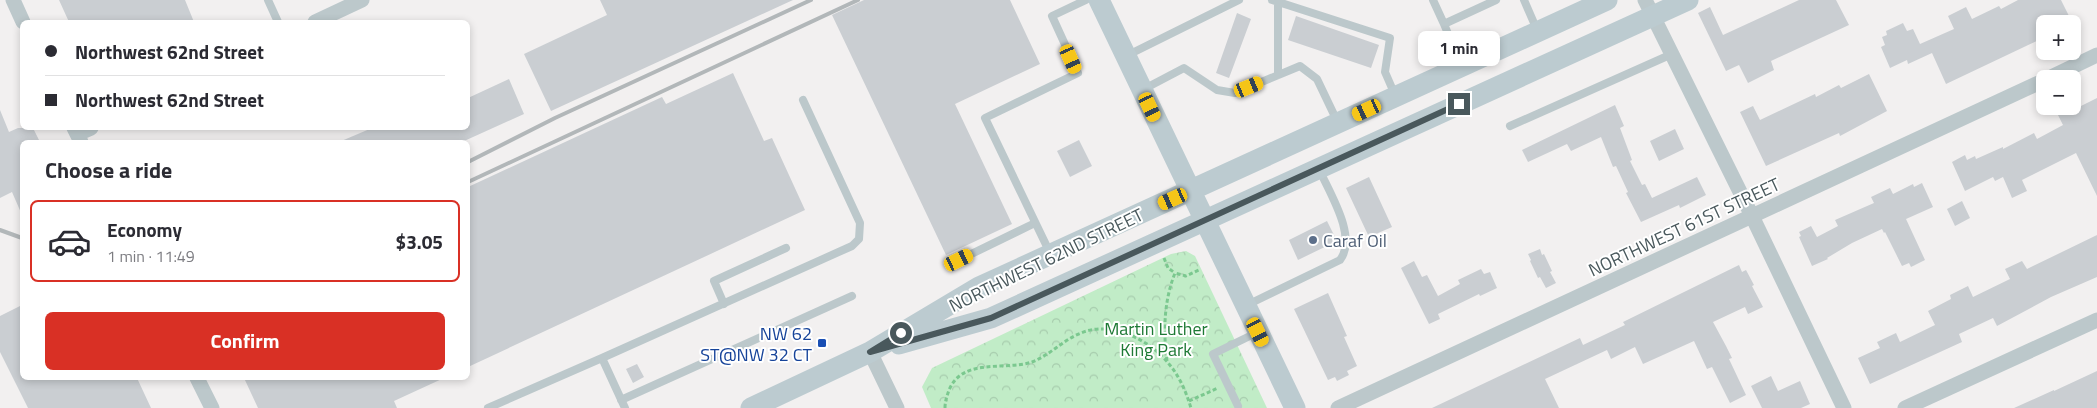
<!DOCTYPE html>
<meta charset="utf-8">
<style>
body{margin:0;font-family:"Titillium Web",sans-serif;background:#f2f2f3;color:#2b2b33;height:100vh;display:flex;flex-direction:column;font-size:19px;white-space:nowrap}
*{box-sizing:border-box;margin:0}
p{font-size:16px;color:#7c7c81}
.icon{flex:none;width:28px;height:28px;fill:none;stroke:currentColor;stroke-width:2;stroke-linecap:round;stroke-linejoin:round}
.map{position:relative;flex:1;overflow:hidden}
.panel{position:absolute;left:20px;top:140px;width:450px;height:240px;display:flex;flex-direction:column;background:#fff;border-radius:8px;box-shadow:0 2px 8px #0003}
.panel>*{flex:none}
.top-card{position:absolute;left:20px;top:20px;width:450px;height:110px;border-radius:8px;box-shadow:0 2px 8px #0003;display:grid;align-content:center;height:110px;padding:0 25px;background:#fff}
.tools{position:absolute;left:2036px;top:15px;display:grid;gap:10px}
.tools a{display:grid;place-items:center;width:45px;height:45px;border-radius:8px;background:#fff;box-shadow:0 2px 8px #0003;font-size:25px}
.end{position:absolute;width:22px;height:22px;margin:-11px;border:6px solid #49585c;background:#fff;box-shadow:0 0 0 2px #fff}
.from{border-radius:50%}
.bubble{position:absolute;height:35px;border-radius:8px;background:#fff;box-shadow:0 2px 8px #0003;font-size:16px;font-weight:700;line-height:35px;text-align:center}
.car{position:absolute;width:15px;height:30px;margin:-15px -8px;border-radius:6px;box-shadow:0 0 4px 1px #0007;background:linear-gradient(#f5c518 24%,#345 0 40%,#f5c518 0 76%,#345 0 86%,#f5c518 0)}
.top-card b{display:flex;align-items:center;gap:18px;height:48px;font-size:19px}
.top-card b+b{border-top:1px solid #e1e1e2}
.top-card i{width:12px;height:12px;background:#2b2b33}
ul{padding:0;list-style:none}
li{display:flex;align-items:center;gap:15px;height:82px;margin:0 10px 8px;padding:0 15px;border:2px solid #e1e1e2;border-radius:8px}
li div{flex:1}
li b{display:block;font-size:19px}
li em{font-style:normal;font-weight:700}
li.on{border-color:#d93025}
li>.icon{width:45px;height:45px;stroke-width:1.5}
h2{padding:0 25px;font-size:22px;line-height:60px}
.button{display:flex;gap:10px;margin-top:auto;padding:10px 25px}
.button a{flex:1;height:58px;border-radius:8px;background:#d93025;color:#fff;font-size:20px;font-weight:700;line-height:58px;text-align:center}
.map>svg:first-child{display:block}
.park{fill:url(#park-crowns)}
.building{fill:#caced2}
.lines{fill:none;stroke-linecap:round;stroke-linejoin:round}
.path{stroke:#7bc88f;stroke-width:3;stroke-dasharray:4 2.5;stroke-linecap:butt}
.lane{stroke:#bcc8cb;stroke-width:8}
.street{stroke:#bcc8cb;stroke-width:15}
.secondary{stroke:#bccbd0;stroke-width:21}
.rail{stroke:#b2b7b9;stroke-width:4}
.route{stroke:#49585c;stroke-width:6}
.service-dot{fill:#5c6f8a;stroke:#fff;stroke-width:2}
.transit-dot{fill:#1a4fb4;stroke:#fff;stroke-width:2}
.labels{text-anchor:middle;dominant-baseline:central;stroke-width:4;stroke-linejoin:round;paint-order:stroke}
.street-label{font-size:18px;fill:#49585c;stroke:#fff}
.service-label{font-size:18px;fill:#4e5e75;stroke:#fff;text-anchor:start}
.park-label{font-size:18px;fill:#1d7934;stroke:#fff}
.transit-label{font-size:18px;fill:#164399;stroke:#fff;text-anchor:end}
</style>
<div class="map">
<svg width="2097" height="408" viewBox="0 0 2097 408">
<defs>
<pattern id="park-crowns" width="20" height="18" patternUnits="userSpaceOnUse" patternTransform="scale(1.25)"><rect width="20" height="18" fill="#c1ecc7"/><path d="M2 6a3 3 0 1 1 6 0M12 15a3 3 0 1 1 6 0" fill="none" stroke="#a7ccad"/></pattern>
</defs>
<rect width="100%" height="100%" fill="#f2f0f0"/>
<path class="park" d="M 1186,251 L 1195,256 L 1267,408 L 931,408 L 922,387 L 932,368 L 1171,254 Z"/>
<path class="building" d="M 59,0 L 185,0 L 194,22 L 69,22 Z
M 600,0 L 793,0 L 551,111 L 524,54 L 607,15 Z
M 864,0 L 1010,0 L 1040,64 L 955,104 L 1012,224 L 946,255 L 832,15 Z
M 1799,0 L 1836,0 L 1849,25 L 1771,61 L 1774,70 L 1748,83 L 1739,65 L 1726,71 L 1698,13 L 1710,7 L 1723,35 Z
M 2018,0 L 2061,0 L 2073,24 L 2045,24 L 2045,37 L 1946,84 L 1932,53 L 1908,64 L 1907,60 L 1890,68 L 1881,47 L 1885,45 L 1882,37 L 1887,35 L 1886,31 L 1903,23 L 1907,31 L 1913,29 L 1920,44 L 1954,29 L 1948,16 L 1966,7 L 1972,19 L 1999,6 L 2001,9 Z
M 1237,13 L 1251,19 L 1229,78 L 1216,73 Z
M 1296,16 L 1379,45 L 1371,68 L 1288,40 Z
M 733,73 L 764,141 L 772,138 L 805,210 L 468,367 L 468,187 L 662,97 L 666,104 Z
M 1869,74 L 1887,111 L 1840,136 L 1839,133 L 1766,166 L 1740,112 L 1753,106 L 1760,120 L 1815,94 L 1816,97 L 1839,85 L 1841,88 Z
M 509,79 L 524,114 L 462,142 L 339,142 L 372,128 L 468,128 L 468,98 Z
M 2097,98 L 2097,196 L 2076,153 L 2022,180 L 2027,191 L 2012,198 L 2003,177 L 1995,181 L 1993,177 L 1965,191 L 1952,162 L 1965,155 L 1967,160 L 1975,156 L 1976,159 L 2003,147 L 2003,149 L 2034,133 L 2037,139 L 2063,125 L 2057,113 L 2077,104 L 2079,107 Z
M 1615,105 L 1624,126 L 1620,128 L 1632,160 L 1630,161 L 1642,185 L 1645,184 L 1652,198 L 1697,177 L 1706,195 L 1680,208 L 1679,205 L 1641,222 L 1626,193 L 1628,192 L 1616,166 L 1613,167 L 1601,137 L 1571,151 L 1567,144 L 1528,162 L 1522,150 Z
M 0,110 L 9,132 L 18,128 L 33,128 L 40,142 L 22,142 L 22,215 L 12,192 L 0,198 Z
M 1675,129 L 1684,149 L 1659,161 L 1650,141 Z
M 1079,140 L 1092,166 L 1070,177 L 1057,151 Z
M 1369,177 L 1392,227 L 1369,237 L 1346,188 Z
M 1922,183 L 1933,207 L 1906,219 L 1925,260 L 1911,267 L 1909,263 L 1902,266 L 1885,232 L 1884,233 L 1882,229 L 1852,243 L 1827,258 L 1828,259 L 1812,266 L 1799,237 L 1801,236 L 1799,232 L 1811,226 L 1817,237 L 1838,226 L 1835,220 L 1874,203 L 1871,197 L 1890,188 L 1893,194 L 1913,184 L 1914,187 Z
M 1962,201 L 1970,218 L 1955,226 L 1947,209 Z
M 1327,221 L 1337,241 L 1298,260 L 1289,240 Z
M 2097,235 L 2097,277 L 2051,297 L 1997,326 L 1993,318 L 1959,334 L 1962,342 L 1870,384 L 1858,358 L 1880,348 L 1877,342 L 1896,333 L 1900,342 L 1935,325 L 1928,311 L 1951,299 L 1950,295 L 1968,286 L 1973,297 L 2010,279 L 2005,269 L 2022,261 L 2027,269 Z
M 1540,249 L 1542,255 L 1544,254 L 1552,271 L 1550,272 L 1556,283 L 1546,288 L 1540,277 L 1538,278 L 1530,261 L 1531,260 L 1528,254 Z
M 1414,261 L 1422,277 L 1427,275 L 1438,296 L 1460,284 L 1458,280 L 1481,269 L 1484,274 L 1490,272 L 1497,288 L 1480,296 L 1479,294 L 1438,314 L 1440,319 L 1429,324 L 1401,268 Z
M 1739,265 L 1742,272 L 1746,270 L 1754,285 L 1752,286 L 1763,307 L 1748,314 L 1745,307 L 1713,322 L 1726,346 L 1732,358 L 1729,359 L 1746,395 L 1730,403 L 1712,367 L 1707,369 L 1694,341 L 1643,364 L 1635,347 L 1611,359 L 1607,350 L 1545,379 L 1559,408 L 1432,408 L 1580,338 L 1583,345 L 1625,325 L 1623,322 Z
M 1328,293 L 1347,336 L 1344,337 L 1357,366 L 1347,371 L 1349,375 L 1337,381 L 1335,377 L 1328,380 L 1294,309 Z
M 22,305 L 22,378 L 137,378 L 151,408 L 28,408 L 0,352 L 0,316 Z
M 637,364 L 644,377 L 633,383 L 626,369 Z
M 2097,371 L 2097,408 L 2014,408 L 2054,390 L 2054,391 Z
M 1771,376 L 1778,391 L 1800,381 L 1810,404 L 1801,408 L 1762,408 L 1751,386 Z
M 244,378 L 444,378 L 394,401 L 397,408 L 258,408 Z"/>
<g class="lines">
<path class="path" d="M 1164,258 L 1168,268 L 1175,273
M 1167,361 C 1163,330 1164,301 1175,273 L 1186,276 L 1199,270
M 1189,401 L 1218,388
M 945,408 C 945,401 947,396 949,390 C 963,357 1005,371 1032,362 C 1050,355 1063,340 1081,333 C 1111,320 1150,340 1169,364 C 1180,377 1186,392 1191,408"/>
<path class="lane" d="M 268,0 L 278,22
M 1272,0 L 1390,38 L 1385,72 L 1395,95
M 1433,0 L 1444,24
M 1524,0 L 1537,30
M 1278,2 L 1278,75
M 1128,55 L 1239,0
M 1461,65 L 1444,24 L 1496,0
M 1144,89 L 1184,68 L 1217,90 L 1235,93 L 1300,66 L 1317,79 L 1338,123
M 1510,126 L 1672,54
M 1050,253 L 985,118 L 1078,73 L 1052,16 L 1086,0
M 959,260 L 1035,223
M 724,304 L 714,281 L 786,248
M 1247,305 L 1340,260 C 1358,237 1329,192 1319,169
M 621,400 L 852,296
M 1238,406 L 1213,354 L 1256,333
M 488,408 L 602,358
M 625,408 L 602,358 L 852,246 L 859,239 L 860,223 L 803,100"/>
<path class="street" d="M 13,0 L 23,22
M 1645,0 L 1752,216 L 1844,408
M 315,22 L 362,0
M 2047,79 L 2097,55
M 74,128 L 81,142
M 77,134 L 91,128
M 870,352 L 897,408
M 197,378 L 212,408
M 1338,408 L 2045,80
M 1905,408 L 2097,320"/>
<path class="secondary" d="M 1099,0 L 1295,408
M 899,344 L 991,318 L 1688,0
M 751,408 L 870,352 L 979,287 L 1607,0"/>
<path class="rail" d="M 468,162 L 555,118 L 811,0
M 468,182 L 858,0
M 0,230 L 22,238"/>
</g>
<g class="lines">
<path class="route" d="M 901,333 L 870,352 L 991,318 L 1459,104"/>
</g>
<circle class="service-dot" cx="1313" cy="240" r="5"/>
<rect class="transit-dot" x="817" y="338" width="10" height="10" rx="2.5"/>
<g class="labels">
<g class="street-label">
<text transform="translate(1684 227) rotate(-25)">NORTHWEST 61ST STREET</text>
<text transform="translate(1046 260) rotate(-26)">NORTHWEST 62ND STREET</text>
</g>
<g class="service-label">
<text x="1323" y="240">Caraf Oil</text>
</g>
<g class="park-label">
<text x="1156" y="328">Martin Luther<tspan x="1156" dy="21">King Park</tspan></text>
</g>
<g class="transit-label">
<text x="812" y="333">NW 62<tspan x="812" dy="21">ST@NW 32 CT</tspan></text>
</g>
</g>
</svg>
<div class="tools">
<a>+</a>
<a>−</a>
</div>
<i class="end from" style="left:901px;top:333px"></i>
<i class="end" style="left:1459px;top:104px"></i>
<div class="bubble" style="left:1418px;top:31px;width:82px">1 min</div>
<i class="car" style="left:1071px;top:59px;rotate:156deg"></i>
<i class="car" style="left:1249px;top:87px;rotate:68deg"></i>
<i class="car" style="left:1150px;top:107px;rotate:155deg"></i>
<i class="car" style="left:1367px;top:110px;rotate:245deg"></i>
<i class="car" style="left:1173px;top:199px;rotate:246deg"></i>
<i class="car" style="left:959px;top:260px;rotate:64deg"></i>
<i class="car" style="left:1258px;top:332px;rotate:154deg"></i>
<div class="top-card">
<b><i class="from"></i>Northwest 62nd Street</b>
<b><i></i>Northwest 62nd Street</b>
</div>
<section class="panel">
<h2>Choose a ride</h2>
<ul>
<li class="on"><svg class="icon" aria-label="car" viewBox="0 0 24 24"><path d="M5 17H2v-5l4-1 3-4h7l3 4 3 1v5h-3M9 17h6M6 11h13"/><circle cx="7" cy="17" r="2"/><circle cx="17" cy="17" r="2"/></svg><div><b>Economy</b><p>1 min · 11:49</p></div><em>$3.05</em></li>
</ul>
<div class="button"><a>Confirm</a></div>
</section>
</div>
